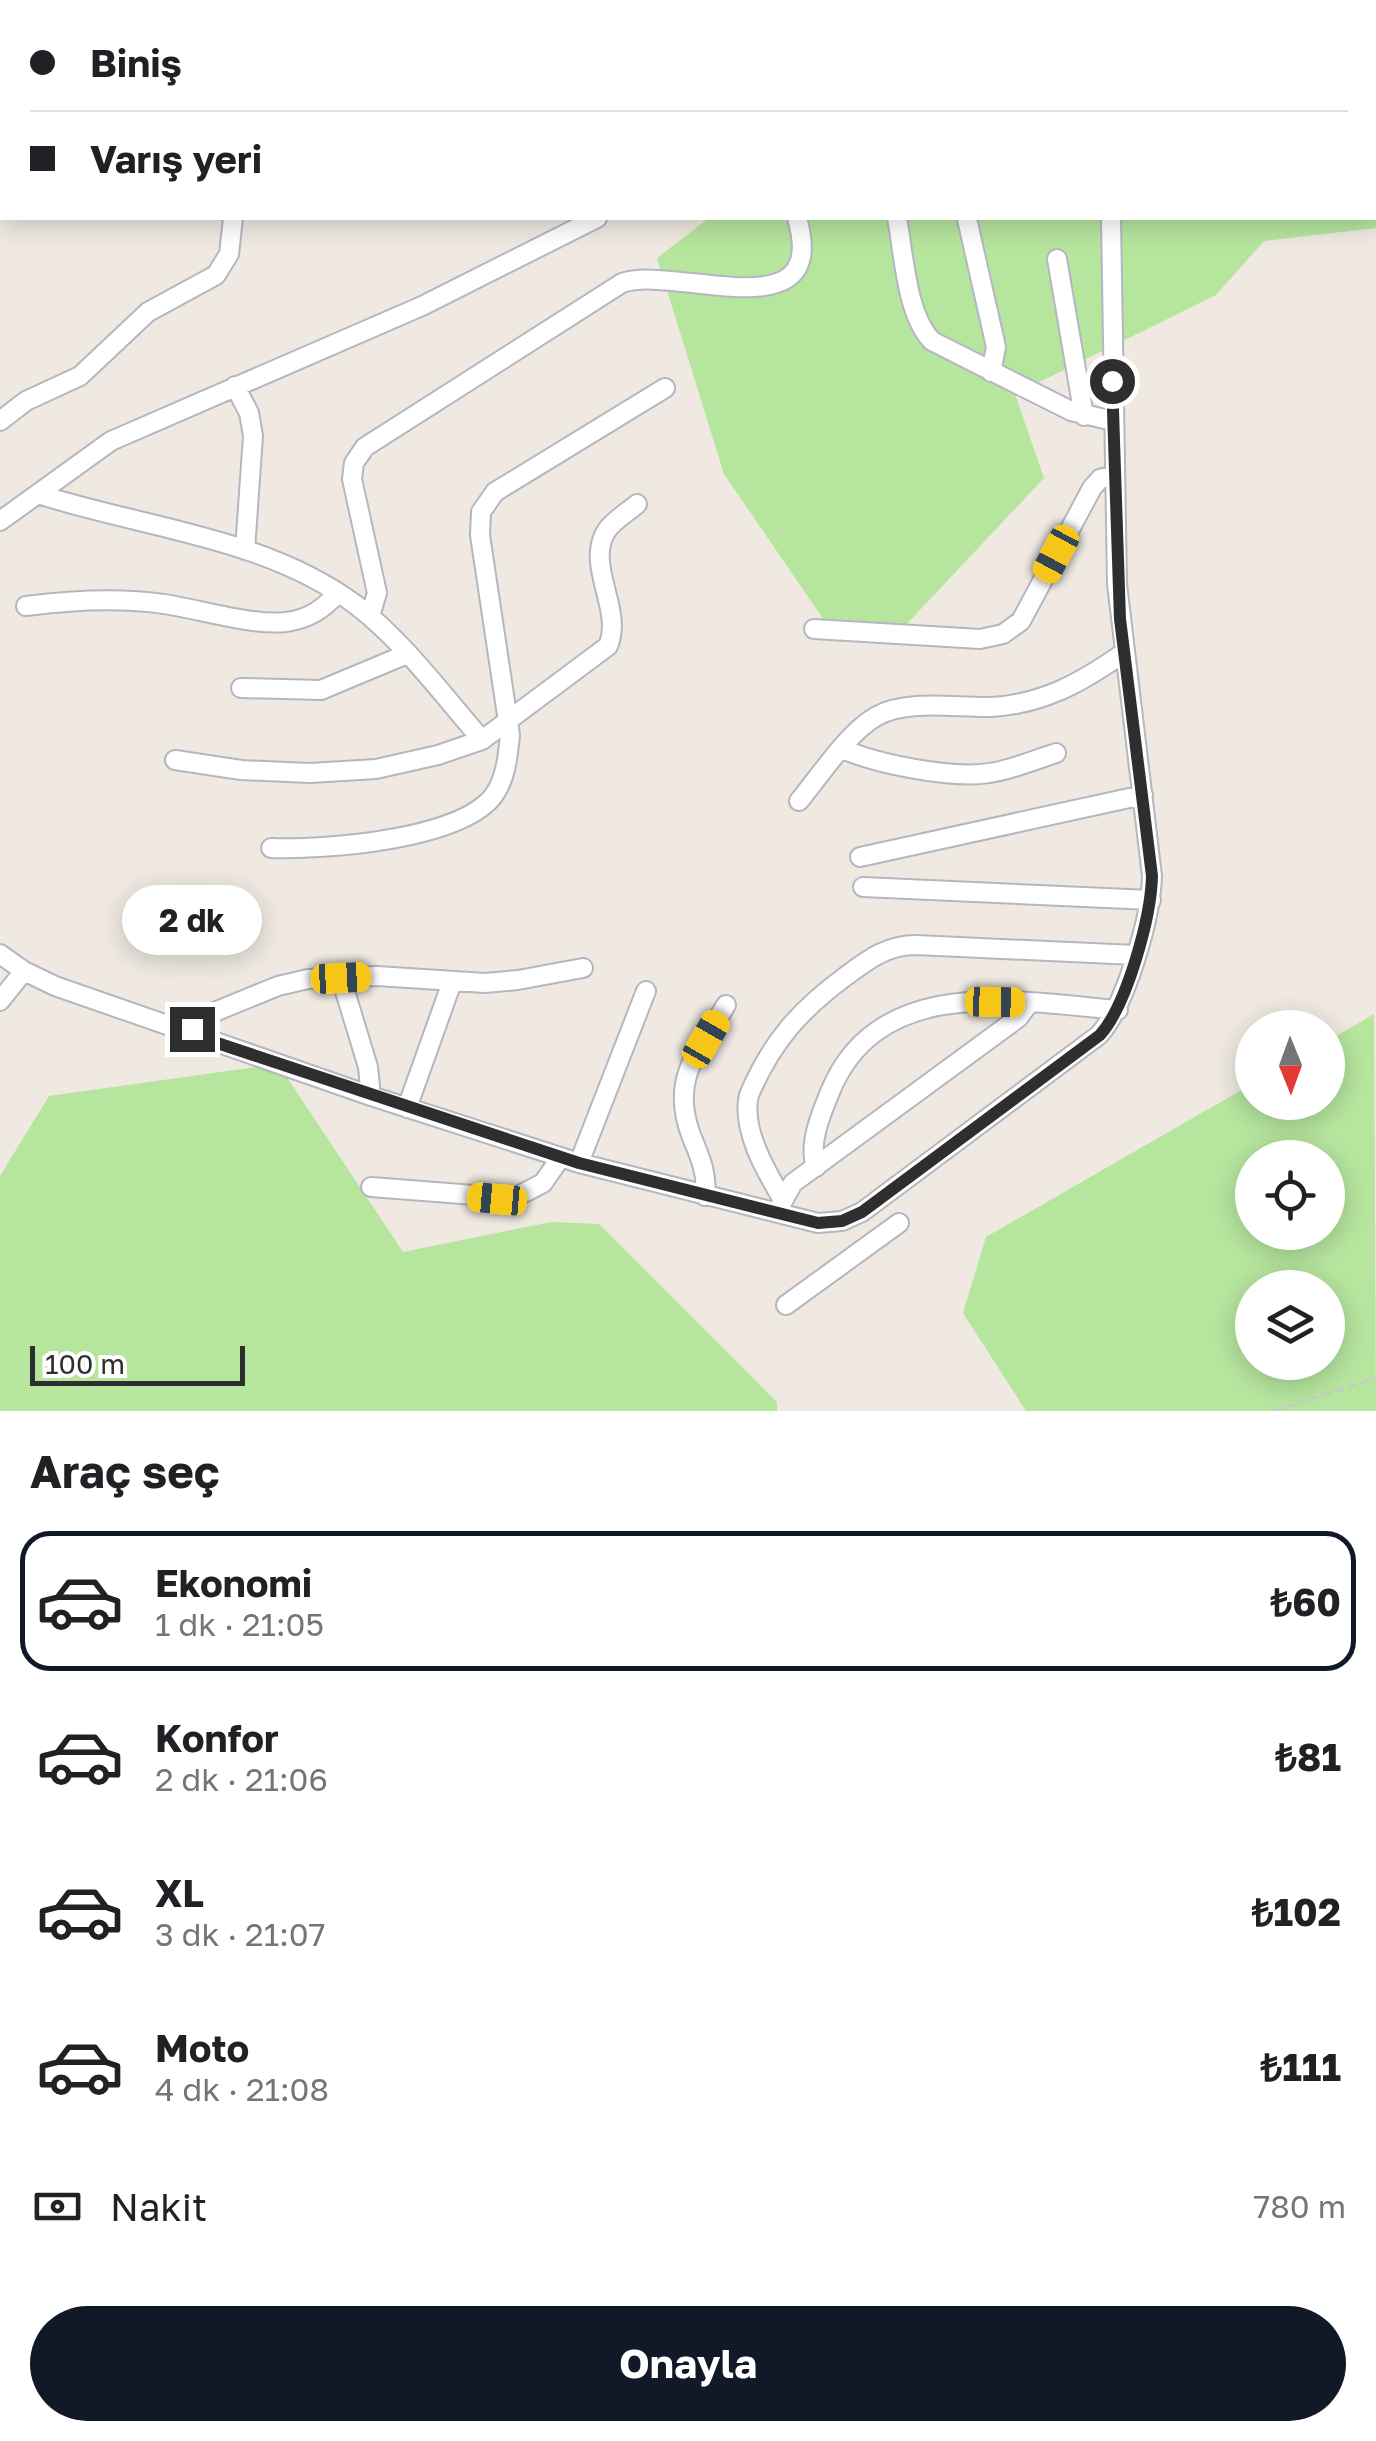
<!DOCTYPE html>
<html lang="tr">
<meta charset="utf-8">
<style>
body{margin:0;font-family:"Golos Text",sans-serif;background:#f2f2f2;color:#202124;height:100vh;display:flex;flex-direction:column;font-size:38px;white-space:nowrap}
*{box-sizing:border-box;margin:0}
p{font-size:32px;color:#757577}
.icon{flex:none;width:55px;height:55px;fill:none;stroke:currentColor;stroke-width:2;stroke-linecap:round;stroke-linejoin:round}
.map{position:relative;height:1411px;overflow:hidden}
.side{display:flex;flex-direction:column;background:#fff;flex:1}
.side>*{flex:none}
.top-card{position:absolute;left:0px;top:0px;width:1378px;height:220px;box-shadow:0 5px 25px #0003;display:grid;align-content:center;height:220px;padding:0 30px;background:#fff}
.needle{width:65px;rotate:179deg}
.fabs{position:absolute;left:1235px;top:1010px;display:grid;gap:20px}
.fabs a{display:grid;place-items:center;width:110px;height:110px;border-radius:50%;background:#fff;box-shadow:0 5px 25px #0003;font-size:50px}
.scale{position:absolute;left:30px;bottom:25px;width:215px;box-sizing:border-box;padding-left:10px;border:5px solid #2e2e2e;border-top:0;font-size:28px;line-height:35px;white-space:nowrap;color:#2e2e2e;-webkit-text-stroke:8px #fff;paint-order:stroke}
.end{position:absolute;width:45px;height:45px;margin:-22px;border:12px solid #2e2e2e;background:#fff;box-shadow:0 0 0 5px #fff}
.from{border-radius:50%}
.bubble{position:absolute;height:70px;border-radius:35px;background:#fff;box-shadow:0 5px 25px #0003;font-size:32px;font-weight:700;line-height:70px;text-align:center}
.car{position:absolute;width:30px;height:60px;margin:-30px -15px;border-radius:12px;box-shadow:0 0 8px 2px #0007;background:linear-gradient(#f5c518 24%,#345 0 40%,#f5c518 0 76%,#345 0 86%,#f5c518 0)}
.top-card b{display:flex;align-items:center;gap:35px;height:95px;font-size:38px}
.top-card b+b{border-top:2px solid #e0e0e0}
.top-card i{width:25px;height:25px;background:#202124}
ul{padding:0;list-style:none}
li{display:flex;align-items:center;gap:30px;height:140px;margin:0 20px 15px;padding:0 10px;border:5px solid transparent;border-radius:30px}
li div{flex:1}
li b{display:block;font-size:38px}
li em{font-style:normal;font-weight:700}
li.selected{border-color:#111827}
li>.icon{width:90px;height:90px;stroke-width:1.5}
h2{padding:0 30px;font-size:45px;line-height:120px}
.pay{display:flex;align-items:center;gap:25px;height:110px;padding:0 30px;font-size:38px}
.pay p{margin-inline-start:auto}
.action{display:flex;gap:20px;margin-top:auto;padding:20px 30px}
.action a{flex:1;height:115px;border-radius:60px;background:#111827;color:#fff;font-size:40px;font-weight:700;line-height:115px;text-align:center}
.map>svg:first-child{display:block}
.green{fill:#b6e59e;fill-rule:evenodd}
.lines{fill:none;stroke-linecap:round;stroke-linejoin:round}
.minor-casing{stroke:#b4b7c1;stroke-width:22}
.path{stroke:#c9c9c9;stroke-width:2.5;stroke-dasharray:8 5;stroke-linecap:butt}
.minor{stroke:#fff;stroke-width:18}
.route{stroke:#2e2e2e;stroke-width:12}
</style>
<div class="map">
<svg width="1376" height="1411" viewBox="0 0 1376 1411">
<rect width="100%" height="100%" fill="#efe9e1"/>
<path class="green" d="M 991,0 L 1376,0 L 1376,228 L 1264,241 L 1216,295 L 1015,394 L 1044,478 L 902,629 L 839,642 L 724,474 L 657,258 L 709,218 L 1375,218 L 1375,2 L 987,2 Z
M 1374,1014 L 1376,1411 L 1026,1411 L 963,1313 L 986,1237 L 1252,1084 L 1252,1102 L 1328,1102 L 1328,1041 ZM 1252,1158 L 1328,1158 L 1328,1232 L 1252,1232 ZM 1252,1288 L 1328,1288 L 1328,1362 L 1252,1362 Z
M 278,1064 L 403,1252 L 551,1222 L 599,1224 L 777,1402 L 777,1411 L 0,1411 L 0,1176 L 49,1096 Z"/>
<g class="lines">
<g class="minor-casing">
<path id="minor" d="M 32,0 L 33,2
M 199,0 L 201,2
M 560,0 L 560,2
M 762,0 L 763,2
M 857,0 L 858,2
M 420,2 L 420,0
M 683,2 L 683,0
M 818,2 L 818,0
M 0,39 L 2,38
M 0,104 L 2,104
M 897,218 C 904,254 906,314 932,341 L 1071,411 L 1113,421
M 967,219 L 996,347 L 991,372
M 1057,259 L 1084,416
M 235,386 L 249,413 L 253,436 L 245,550
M 0,421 L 26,401 L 80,376 L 148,312 L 216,275 L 229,254 L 233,218
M 38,494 C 143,528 265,537 356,605 C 404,642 442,694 482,740
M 0,521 L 111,441 L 422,306 L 597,218
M 26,606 C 72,600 118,597 164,604 C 198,609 253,626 286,622 C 309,619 323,609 338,593
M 370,616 L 377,593 L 352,479 L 354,463 L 365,447 L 622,283 C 674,264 831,335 797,218
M 814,629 L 980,639 L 1003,634 L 1021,621 L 1092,488 L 1100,479 L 1115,475
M 241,688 L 321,690 L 407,654
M 843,749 C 876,764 952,779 989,773 C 1012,770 1034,760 1056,753
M 175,760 L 241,770 L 310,773 L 376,769 L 438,755 L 482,740 L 608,646 C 624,609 584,565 607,530 C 614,520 628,512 637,504
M 799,801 C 820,776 849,731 877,716 C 908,699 956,708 991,707 C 1044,704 1082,682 1125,652
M 271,848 C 324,850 461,840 494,795 C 506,778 508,755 510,735 L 480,535 L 481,512 L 495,492 L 665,388
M 860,857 L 1143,795
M 863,887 L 1151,900
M 0,954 L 24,971 L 55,986 L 371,1096 L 579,1163 L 818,1223 L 842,1221 L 862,1212 L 1099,1035 C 1126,1005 1151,917 1152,876 L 1117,584 L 1111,218
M 341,978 L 368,1067 L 371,1096
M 0,1001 L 24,971
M 191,1034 L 195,1024 L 207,1015 L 278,986 L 308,979 L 377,976 L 485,983 L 518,980 L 583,968
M 407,1108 L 452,982
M 579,1163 L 646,991
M 816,1167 C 808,1144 821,1114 830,1092 C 878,974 1017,1001 1118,1010
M 371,1187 L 514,1198 L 543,1183 L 561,1157
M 705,1196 C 708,1173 699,1155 691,1135 C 670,1079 698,1052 726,1005
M 782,1198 C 765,1170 741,1128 749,1095 C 772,1041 800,1010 846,976 C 869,959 887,945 916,945 L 1135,955
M 779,1208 L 793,1183 L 1018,1018 L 1030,1002
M 786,1305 L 899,1223"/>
</g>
<path class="path" d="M 1274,1411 L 1376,1378"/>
<use href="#minor" class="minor"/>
</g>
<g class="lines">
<path class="route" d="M 192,1029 L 190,1034 L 579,1163 L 818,1223 L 842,1221 L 862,1212 L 1100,1035 C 1127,1005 1151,917 1152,876 L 1120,619 L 1112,381"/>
</g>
</svg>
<div class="fabs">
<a><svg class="needle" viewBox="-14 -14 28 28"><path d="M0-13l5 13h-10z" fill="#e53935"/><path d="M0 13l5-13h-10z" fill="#757577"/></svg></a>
<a><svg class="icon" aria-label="locate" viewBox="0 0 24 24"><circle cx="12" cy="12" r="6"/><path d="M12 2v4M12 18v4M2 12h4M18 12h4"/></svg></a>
<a><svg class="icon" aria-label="layers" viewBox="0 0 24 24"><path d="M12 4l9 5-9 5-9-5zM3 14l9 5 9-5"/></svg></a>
</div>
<div class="scale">100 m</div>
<i class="end from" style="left:1112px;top:381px"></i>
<i class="end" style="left:192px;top:1029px"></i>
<div class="bubble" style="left:122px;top:885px;width:140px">2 dk</div>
<i class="car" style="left:1056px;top:554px;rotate:208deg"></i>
<i class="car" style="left:341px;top:978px;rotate:87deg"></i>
<i class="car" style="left:995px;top:1002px;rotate:91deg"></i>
<i class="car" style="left:706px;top:1039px;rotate:30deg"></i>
<i class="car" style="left:497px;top:1199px;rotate:275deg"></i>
<div class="top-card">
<b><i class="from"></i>Biniş</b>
<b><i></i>Varış yeri</b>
</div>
</div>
<section class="side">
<h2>Araç seç</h2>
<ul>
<li class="selected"><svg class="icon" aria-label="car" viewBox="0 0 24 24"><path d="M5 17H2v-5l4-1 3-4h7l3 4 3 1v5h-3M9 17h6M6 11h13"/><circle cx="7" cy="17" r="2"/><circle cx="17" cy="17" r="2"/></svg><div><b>Ekonomi</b><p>1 dk · 21:05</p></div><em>₺60</em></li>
<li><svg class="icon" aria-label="car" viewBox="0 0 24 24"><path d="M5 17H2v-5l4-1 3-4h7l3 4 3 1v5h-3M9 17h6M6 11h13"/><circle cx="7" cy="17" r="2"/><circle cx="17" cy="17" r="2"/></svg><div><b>Konfor</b><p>2 dk · 21:06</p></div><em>₺81</em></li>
<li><svg class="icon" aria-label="car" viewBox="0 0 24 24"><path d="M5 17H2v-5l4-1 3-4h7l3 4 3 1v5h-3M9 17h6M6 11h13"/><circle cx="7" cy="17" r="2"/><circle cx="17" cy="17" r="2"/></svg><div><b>XL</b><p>3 dk · 21:07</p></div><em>₺102</em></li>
<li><svg class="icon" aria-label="car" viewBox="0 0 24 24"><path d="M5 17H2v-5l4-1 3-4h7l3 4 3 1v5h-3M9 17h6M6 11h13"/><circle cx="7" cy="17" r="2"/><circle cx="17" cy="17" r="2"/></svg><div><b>Moto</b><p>4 dk · 21:08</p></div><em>₺111</em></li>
</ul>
<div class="pay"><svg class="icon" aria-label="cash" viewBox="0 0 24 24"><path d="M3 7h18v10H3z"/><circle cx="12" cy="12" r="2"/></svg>Nakit<p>780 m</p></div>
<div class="action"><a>Onayla</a></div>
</section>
